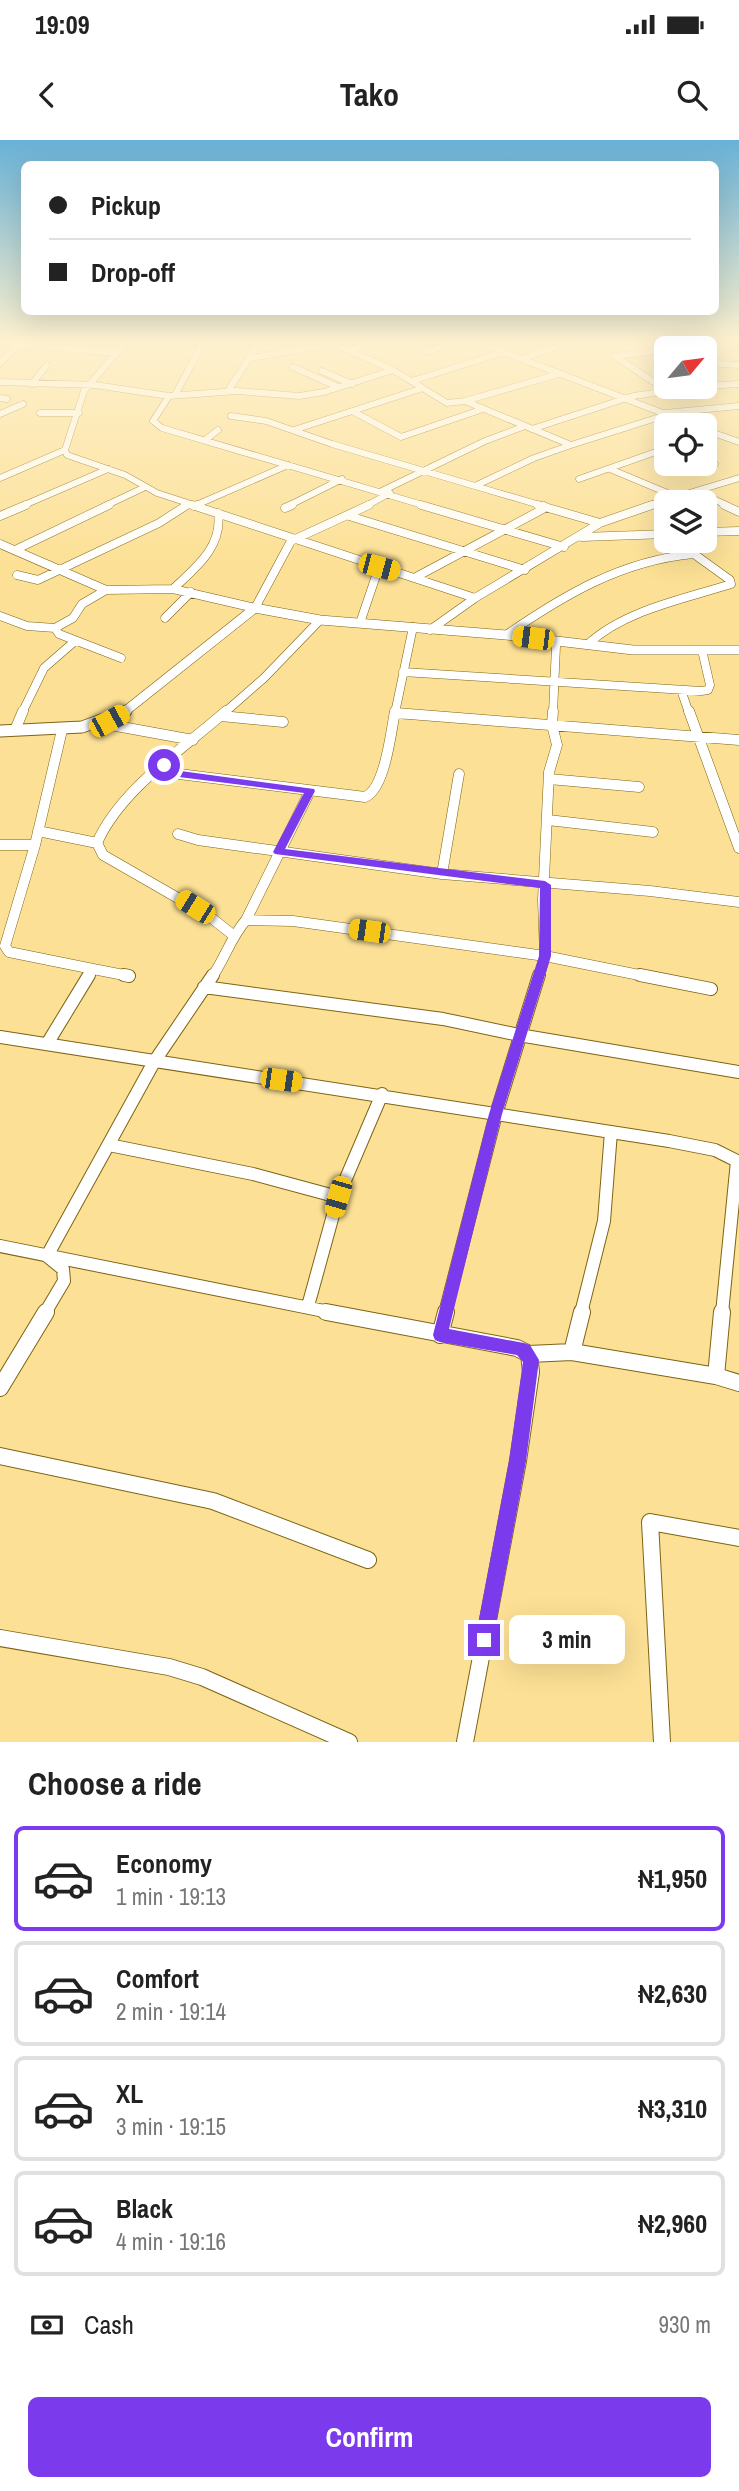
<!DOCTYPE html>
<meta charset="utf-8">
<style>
body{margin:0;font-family:"Archivo Narrow",sans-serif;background:#f2f2f2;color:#222;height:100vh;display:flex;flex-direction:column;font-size:26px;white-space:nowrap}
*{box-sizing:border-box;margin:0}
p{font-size:23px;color:#767676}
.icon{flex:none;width:38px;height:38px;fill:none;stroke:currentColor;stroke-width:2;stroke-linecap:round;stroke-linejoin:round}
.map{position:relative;height:1602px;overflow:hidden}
.sheet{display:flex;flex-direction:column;background:#fff;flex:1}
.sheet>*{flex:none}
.guide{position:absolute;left:21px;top:21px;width:698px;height:154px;border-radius:10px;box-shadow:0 7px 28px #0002;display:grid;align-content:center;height:154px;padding:0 28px;background:#fff}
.needle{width:46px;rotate:61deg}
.controls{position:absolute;left:654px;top:196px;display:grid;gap:14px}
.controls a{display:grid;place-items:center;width:63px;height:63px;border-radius:10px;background:#fff;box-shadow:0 7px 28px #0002;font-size:35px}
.end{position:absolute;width:32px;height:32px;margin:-16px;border:9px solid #7c3aed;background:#fff;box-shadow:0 0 0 4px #fff}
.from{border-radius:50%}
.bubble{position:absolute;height:49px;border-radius:10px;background:#fff;box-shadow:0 7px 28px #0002;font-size:23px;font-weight:800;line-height:49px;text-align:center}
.car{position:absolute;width:21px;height:42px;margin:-21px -10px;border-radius:9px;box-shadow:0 0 5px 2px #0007;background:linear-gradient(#f5c518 24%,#345 0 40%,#f5c518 0 76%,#345 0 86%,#f5c518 0)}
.guide b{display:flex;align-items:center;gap:24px;height:66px;font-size:26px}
.guide b+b{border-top:2px solid #e0e0e0}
.guide i{width:18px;height:18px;background:#222}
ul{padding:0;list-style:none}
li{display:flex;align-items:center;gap:21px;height:105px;margin:0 14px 10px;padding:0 14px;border:4px solid #e0e0e0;border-radius:10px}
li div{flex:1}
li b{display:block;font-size:26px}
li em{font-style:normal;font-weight:800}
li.selected{border-color:#7c3aed}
li>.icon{width:63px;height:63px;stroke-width:1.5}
h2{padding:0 28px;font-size:32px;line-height:84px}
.pay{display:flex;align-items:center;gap:18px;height:77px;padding:0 28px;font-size:26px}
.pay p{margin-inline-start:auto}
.cta{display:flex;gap:14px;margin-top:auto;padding:14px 28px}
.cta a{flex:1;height:80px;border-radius:10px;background:#7c3aed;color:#fff;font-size:28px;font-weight:800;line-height:80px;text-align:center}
.status{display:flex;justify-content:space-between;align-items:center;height:49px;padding:0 35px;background:#fff;direction:ltr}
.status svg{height:19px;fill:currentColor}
header{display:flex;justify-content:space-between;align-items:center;height:91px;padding:0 28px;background:#fff;font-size:32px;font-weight:800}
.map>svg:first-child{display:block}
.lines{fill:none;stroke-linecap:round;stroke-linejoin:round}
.minor-far4-casing{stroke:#7e6413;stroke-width:7}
.minor-far3-casing{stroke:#7e6413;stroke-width:9}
.minor-far2-casing{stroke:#7e6413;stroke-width:11}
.minor-far1-casing{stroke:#7e6413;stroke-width:14}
.minor-casing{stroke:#7e6413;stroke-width:18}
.tertiary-far1-casing{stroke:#7e6413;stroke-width:10}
.tertiary-casing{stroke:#7e6413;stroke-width:13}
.minor-far4{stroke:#fff;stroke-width:6}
.minor-far3{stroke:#fff;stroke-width:8}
.minor-far2{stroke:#fff;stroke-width:10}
.minor-far1{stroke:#fff;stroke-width:12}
.minor{stroke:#fff;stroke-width:16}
.tertiary-far1{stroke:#fff;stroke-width:9}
.tertiary{stroke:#fff;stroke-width:11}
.route{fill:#7c3aed}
</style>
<div class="status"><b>19:09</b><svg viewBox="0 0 49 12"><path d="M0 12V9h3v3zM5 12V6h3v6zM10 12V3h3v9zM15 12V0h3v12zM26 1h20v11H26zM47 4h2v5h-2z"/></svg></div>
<header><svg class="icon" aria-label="back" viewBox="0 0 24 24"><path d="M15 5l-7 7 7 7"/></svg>Tako<svg class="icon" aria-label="search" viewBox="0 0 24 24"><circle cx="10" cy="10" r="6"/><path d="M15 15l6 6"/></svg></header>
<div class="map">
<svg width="739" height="1602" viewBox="0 0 739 1602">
<rect width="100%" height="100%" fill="#fce095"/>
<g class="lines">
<g class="minor-far4-casing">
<path id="minor-far4" d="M 4,203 L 116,213
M 332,203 L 393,230
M 480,203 L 694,285
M 349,210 L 372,203
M 427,212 L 453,203
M 615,216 L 664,249
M 615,216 L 656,211
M 707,216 L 721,224 L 739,225
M 251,218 L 332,204
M 522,219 L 567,203
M 0,223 L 20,203
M 293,227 L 338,247
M 322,231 L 352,244
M 412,241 L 504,212
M 0,242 L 95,245 L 169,256 L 237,251 L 299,256 L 324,252 L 393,230 L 447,263 L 465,261 L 571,305 L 534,318 L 475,346 L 543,366
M 32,244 L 47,225
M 705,246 L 739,244
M 228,251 L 259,203
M 175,255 L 203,203
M 169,256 L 153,281 L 162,288 L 426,366
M 0,258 L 7,259
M 465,261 L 559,234
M 354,272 L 401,297 L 483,269
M 40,273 L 79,273
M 665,273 L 739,266
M 0,274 L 23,264
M 231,276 L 266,281 L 332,304 L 475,346
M 532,289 L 633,256 L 697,247
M 294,290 L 423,248
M 705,290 L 739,302
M 205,300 L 218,290
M 571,305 L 666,275
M 65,310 L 67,315 L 125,335 L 157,353 L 197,366
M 705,321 L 715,324
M 610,329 L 677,357
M 0,338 L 65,310 L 84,251 L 125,203
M 579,339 L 667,308
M 382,351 L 485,301 L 525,286
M 697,351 L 728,366
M 22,366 L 108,329
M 105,366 L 143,348
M 185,366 L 188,364
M 194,366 L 288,325
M 288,366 L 342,339
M 366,366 L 390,353
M 646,366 L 739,338"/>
</g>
<g class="minor-far3-casing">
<path id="minor-far3" d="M 192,365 L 475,458
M 421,365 L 564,407
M 724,365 L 739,372
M 194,366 L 197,365
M 285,368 L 292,365
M 0,376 L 26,365
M 349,376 L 525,430
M 600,383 L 652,365
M 705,392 L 739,391
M 582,397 L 667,394
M 0,404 L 106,450 L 173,449 L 255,468 L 291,401 L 369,365
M 15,410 L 109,365
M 17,435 L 38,440 L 159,383 L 187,365
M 416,437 L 543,369 L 544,366
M 173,449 C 195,428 223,407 218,373
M 0,476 L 27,486 L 55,488 L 73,478 L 82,464 L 106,450
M 165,478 L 191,452
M 360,483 L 379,427
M 55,488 L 59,494 L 121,518
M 430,490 L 475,458 L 600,383 L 538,365
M 506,495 C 564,455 621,421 693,414
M 588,504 C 625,470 684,459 731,444 L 730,440 L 676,401
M 403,532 L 701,551 L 708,550 L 710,545 L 702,510
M 681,550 L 689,573
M 22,573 L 44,528 L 75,501
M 224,573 L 264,538 L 320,480
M 395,573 L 413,487
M 553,573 L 556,506 L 559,501"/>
</g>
<g class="minor-far2-casing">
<path id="minor-far2" d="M 226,571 C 183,609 120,650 97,703 L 103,715 L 209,776 L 233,795
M 689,571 L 739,708
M 396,573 L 739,600
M 221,576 L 283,582
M 100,583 L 193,600
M 15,590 L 23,571
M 62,590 L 35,705 L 5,806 L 9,812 L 93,829
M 165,625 L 179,634 L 365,657 C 385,649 391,592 395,571
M 549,639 L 639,647
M 548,680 L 653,692
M 38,691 L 97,703
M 178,694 L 198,700 L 442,734 L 650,751 L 739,762
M 0,705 L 35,705
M 442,734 L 459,634
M 246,780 L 293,781 L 545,816 L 649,837
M 88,837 L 93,829 L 129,836
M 212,837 C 225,818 231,797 246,780 L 310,651
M 539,837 L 545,816 L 543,760 L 549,632 L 557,605 L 552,585 L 553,571"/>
</g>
<g class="minor-far1-casing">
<path id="minor-far1" d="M 124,835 L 129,836
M 640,835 L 711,849
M 204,847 L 443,879 L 519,895 L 739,932
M 0,897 L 669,1001 L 715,1010 L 739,1022
M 47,904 L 89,835
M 109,1005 L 253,1034 L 338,1057
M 0,1106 L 334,1173
M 308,1166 L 338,1057 L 382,954
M 45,1173 L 64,1141 L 63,1129 L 47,1116 L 154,922 L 213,835
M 445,1173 L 496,974 L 539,835
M 581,1173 L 604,1081 L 611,992
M 722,1173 L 737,1021"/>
</g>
<g class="minor-casing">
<path id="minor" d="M 326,1172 L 517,1208 L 529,1214 L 531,1232 L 518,1321 L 465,1602
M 440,1195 L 446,1172
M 572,1212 L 582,1172
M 529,1214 L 572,1212 L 716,1236 L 739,1243
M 716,1236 L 722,1172
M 0,1248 L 46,1172
M 0,1316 L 213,1361 L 368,1420
M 0,1498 L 169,1527 L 202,1537 L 349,1602
M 662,1602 L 650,1382 L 739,1398"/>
</g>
<g class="tertiary-far1-casing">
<path id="tertiary-far1" d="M 123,573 L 255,468 L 320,480 L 506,495 L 633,510 L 739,510"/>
</g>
<g class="tertiary-casing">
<path id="tertiary" d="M 0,591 L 82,587 L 126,571"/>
</g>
<use href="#minor-far4" class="minor-far4"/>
<use href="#minor-far3" class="minor-far3"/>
<use href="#minor-far2" class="minor-far2"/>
<use href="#minor-far1" class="minor-far1"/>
<use href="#minor" class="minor"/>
<use href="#tertiary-far1" class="tertiary-far1"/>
<use href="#tertiary" class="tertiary"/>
</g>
<linearGradient id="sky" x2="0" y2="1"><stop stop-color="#68b1d6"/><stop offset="0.47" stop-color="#fef1cf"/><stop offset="1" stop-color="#fef1cf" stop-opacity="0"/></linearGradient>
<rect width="739" height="428" fill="url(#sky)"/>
<path class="route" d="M 164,622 L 181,631 L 314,649 L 315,651 L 285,709 L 545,741 L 551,745 L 551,816 L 502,974 L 449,1189 L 524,1203 L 530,1205 L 539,1220 L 526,1321 L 493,1500 L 491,1506 L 484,1509 L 478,1506 L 475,1500 L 509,1321 L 523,1222 L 517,1215 L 440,1202 L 435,1200 L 433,1195 L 489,974 L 539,816 L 540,748 L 275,714 L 273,712 L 304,653 L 179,637 L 161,627 L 161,623 Z"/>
</svg>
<div class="controls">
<a><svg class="needle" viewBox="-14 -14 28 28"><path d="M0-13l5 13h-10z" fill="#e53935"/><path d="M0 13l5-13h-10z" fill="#767676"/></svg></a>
<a><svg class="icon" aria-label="locate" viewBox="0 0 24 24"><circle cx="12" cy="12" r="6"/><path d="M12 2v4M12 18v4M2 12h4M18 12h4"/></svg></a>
<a><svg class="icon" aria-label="layers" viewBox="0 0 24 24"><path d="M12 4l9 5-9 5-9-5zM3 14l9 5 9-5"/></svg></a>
</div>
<i class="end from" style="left:164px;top:625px"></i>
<i class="end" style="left:484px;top:1500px"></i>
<div class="bubble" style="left:509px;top:1475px;width:116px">3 min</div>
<i class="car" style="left:379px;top:427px;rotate:105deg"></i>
<i class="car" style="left:533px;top:498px;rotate:277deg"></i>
<i class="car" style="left:109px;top:581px;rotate:61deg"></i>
<i class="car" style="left:195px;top:767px;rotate:302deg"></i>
<i class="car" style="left:369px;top:791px;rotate:278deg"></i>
<i class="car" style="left:281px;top:940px;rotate:98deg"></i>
<i class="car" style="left:338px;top:1057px;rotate:196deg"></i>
<div class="guide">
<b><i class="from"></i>Pickup</b>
<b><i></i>Drop-off</b>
</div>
</div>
<section class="sheet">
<h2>Choose a ride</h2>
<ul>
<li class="selected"><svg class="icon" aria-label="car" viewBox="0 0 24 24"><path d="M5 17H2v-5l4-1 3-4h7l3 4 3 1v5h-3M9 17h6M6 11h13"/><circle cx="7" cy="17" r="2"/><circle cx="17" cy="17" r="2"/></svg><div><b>Economy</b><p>1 min · 19:13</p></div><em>₦1,950</em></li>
<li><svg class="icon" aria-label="car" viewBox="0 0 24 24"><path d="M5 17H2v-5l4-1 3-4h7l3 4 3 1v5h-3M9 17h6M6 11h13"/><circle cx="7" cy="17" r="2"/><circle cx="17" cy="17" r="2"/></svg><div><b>Comfort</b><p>2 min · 19:14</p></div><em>₦2,630</em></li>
<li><svg class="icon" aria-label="car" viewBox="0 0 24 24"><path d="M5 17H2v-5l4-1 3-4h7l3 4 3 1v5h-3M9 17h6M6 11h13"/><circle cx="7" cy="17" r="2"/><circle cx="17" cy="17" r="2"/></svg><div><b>XL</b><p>3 min · 19:15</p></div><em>₦3,310</em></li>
<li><svg class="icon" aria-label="car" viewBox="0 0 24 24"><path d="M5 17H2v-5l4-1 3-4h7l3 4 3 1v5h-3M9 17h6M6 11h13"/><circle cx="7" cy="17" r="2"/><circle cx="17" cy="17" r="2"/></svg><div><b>Black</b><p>4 min · 19:16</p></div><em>₦2,960</em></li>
</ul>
<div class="pay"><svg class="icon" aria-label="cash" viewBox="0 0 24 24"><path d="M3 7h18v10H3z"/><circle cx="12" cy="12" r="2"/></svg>Cash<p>930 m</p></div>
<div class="cta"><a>Confirm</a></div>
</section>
